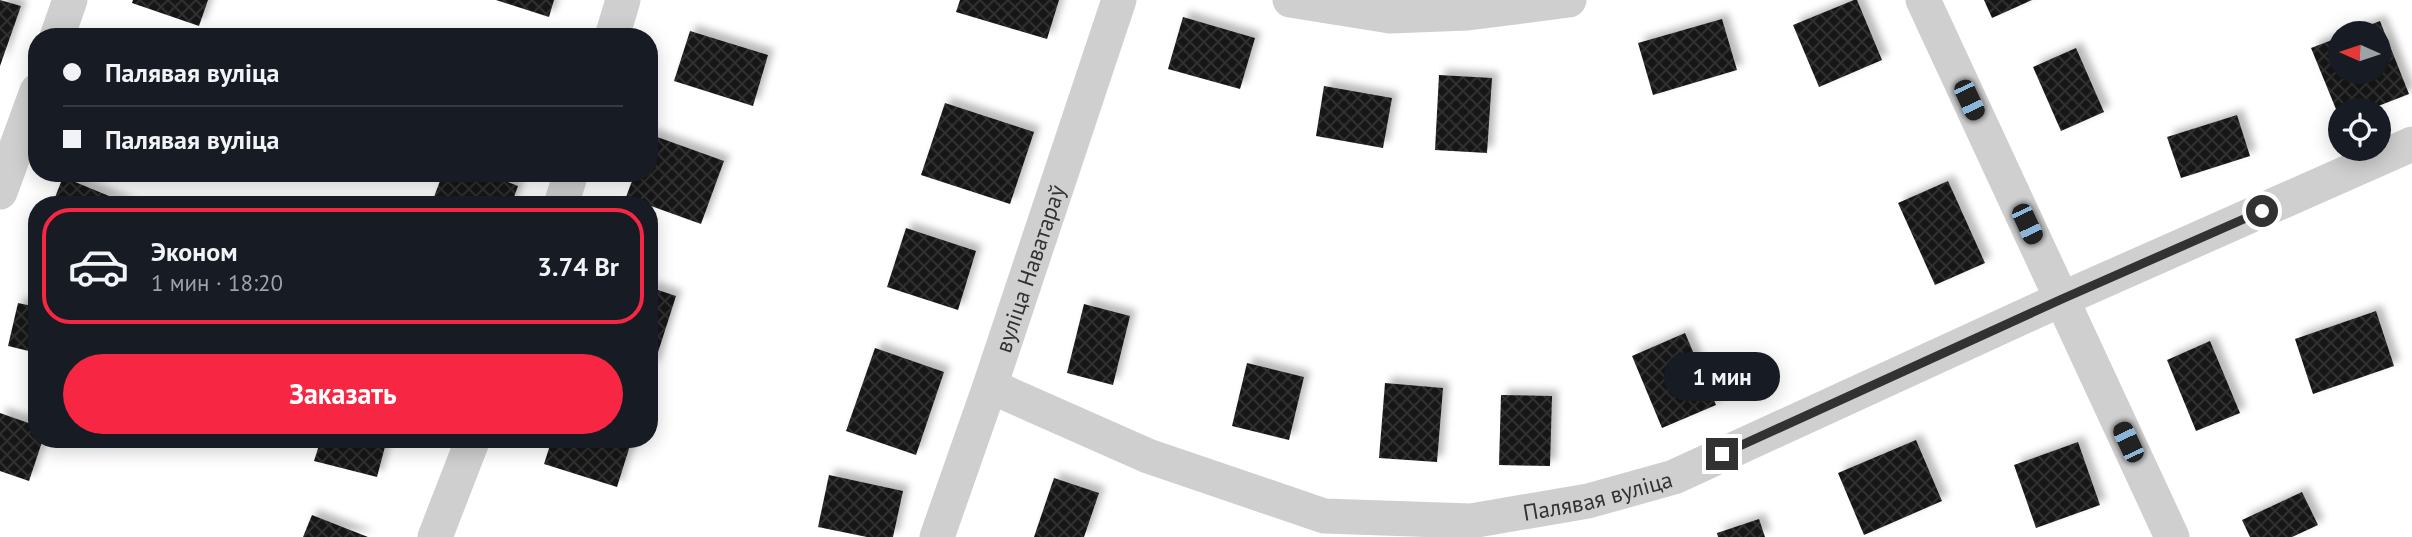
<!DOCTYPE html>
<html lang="ru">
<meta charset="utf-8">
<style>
body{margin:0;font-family:"PT Sans",sans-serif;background:#20242c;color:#f1f3f6;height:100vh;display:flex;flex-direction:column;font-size:26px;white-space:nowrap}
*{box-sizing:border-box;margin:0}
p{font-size:23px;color:#9ea1a6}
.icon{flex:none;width:38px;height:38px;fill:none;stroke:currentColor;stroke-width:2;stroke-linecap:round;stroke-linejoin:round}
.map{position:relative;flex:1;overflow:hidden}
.details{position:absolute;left:28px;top:196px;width:630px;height:252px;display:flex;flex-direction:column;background:#171b24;border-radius:28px;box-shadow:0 4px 18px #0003}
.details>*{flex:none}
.guide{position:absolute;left:28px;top:28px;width:630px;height:154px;border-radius:28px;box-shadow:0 4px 18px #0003;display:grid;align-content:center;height:154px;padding:0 35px;background:#171b24}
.needle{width:46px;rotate:273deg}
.tools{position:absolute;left:2328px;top:21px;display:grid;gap:14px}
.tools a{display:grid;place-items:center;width:63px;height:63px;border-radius:50%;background:#171b24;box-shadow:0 4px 18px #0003;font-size:35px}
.end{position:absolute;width:32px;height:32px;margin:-16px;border:9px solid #323232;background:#fff;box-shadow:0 0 0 4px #fff}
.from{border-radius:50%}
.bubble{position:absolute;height:49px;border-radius:24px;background:#171b24;box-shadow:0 4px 18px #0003;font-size:23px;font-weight:800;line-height:49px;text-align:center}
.car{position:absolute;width:21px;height:42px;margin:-21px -10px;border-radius:9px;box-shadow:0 0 5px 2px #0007;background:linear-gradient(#222 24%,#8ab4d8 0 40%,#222 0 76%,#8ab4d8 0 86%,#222 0)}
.guide b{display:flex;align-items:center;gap:24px;height:66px;font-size:26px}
.guide b+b{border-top:2px solid #363941}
.guide i{width:18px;height:18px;background:#f1f3f6}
ul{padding:12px 0 0;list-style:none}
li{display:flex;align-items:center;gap:21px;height:116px;margin:0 14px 10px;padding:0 21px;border:4px solid transparent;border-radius:28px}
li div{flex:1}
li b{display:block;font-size:26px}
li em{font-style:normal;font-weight:800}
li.active{border-color:#f72643}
li>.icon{width:63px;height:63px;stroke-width:1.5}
.cta{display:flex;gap:14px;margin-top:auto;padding:14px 35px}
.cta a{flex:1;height:80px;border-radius:42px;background:#f72643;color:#fff;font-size:28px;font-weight:800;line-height:80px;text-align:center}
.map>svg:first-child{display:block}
.building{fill:url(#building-cross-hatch);filter:url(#shadow)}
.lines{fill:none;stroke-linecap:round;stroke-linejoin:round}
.street{stroke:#cfcfcf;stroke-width:35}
.route{stroke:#323232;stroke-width:9}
.labels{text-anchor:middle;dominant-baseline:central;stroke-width:7;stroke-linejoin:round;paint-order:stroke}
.street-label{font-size:23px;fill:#323232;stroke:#fff}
</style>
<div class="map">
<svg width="2412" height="537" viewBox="0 0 2412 537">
<defs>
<pattern id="building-cross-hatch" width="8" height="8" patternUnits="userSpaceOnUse" patternTransform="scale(1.75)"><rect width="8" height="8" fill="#191919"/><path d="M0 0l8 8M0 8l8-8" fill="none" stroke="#323232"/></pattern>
<filter id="shadow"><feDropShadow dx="6" dy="-6" stdDeviation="3.5" flood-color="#0004"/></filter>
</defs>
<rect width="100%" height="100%" fill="#fff"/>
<path class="building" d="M 0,0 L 21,6 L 0,66 Z
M 133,0 L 208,0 L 199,26 L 132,3 Z
M 496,0 L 554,0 L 549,17 Z
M 960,0 L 1059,0 L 1047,39 L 956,12 Z
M 1854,0 L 1857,0 L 1882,60 L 1819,87 L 1793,25 Z
M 1984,0 L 2032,0 L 1992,18 Z
M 1183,17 L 1255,38 L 1240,89 L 1168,69 Z
M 1722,19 L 1737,70 L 1653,95 L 1638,43 Z
M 2380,21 L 2409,94 L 2368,110 L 2340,110 L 2340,119 L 2311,48 L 2340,37 L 2340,72 L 2378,72 L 2378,33 L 2349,33 Z
M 690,31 L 768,55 L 753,106 L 674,81 Z
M 2076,48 L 2104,112 L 2061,131 L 2033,67 Z
M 1439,75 L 1492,78 L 1487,153 L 1435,150 Z
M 1324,86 L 1392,98 L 1383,148 L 1316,136 Z
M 945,103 L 1034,132 L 1010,204 L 921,175 Z
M 2237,115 L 2250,156 L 2181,178 L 2167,137 Z
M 649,134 L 724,161 L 701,224 L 626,197 L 635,173 L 649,173 Z
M 443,173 L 485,173 L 518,186 L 511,205 L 431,205 Z
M 63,177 L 131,205 L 52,205 Z
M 1948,181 L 1985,263 L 1935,285 L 1898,203 Z
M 906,228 L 976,251 L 958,310 L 887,287 Z
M 649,287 L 676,296 L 653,368 L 649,367 Z
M 18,303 L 37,307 L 37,353 L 8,346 Z
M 1084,304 L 1130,316 L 1113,385 L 1067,373 Z
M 2376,311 L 2394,366 L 2313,394 L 2295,339 Z
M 1685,333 L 1716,405 L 1662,428 L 1632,356 Z
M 2210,341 L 2240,413 L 2196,431 L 2167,360 Z
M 875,348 L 944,372 L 916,455 L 846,431 Z
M 1247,363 L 1304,377 L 1289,440 L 1232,426 Z
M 1385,383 L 1443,388 L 1437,462 L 1379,458 Z
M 1501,395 L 1552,396 L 1550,466 L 1499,465 Z
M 0,413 L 37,426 L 37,439 L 43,439 L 29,481 L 0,471 Z
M 321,439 L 387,439 L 377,477 L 314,461 Z
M 552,439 L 632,439 L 617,487 L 544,464 Z
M 1916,440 L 1942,501 L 1864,535 L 1838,473 Z
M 2078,442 L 2100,505 L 2036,528 L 2014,465 Z
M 829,475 L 903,491 L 893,537 L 867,537 L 818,527 Z
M 1054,478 L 1099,493 L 1084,537 L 1034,537 Z
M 2302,492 L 2318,525 L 2292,537 L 2250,537 L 2242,520 Z
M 312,515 L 368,537 L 303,537 Z
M 1759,519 L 1765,537 L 1718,537 L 1717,533 Z"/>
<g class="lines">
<g class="street">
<path d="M 1290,0 L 1390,16 L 1468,13 L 1569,0"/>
<path d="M 1923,0 L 2172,537"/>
<path d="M 57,37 L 70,0"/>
<path d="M 612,37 L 623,0"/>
<path d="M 0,192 L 37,91"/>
<path d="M 561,205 L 571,173"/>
<path id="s1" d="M 990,386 L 1148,456 L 1324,516 L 1471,521 L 1588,501 L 1674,477 L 2062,299 L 2412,144"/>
<path d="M 435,537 L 473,439"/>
<path id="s2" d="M 937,537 L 990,386 L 1119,0"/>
</g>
</g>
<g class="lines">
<path class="route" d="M 1722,454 L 2062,299 L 2262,211"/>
</g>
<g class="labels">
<g class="street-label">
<text stroke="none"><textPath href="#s2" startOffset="284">вуліца Наватараў</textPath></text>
<text stroke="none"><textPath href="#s1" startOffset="635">Палявая вуліца</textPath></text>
</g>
</g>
</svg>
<div class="tools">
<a><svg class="needle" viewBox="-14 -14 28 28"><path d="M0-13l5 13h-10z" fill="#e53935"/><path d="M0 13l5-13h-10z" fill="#9ea1a6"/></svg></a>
<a><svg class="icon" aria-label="locate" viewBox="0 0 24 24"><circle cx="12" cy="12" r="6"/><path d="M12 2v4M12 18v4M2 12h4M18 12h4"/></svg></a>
</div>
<i class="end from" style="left:2262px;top:211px"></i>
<i class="end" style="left:1722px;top:454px"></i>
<div class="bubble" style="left:1664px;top:352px;width:116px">1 мин</div>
<i class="car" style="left:1969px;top:100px;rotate:155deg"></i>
<i class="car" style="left:2027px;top:224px;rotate:155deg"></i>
<i class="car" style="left:2128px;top:442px;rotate:335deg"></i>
<div class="guide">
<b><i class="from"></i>Палявая вуліца</b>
<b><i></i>Палявая вуліца</b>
</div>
<section class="details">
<ul>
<li class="active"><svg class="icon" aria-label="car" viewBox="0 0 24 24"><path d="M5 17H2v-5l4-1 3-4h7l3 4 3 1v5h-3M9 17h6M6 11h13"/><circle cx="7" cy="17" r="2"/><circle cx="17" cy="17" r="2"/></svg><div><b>Эконом</b><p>1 мин · 18:20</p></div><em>3.74 Br</em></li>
</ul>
<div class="cta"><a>Заказать</a></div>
</section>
</div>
